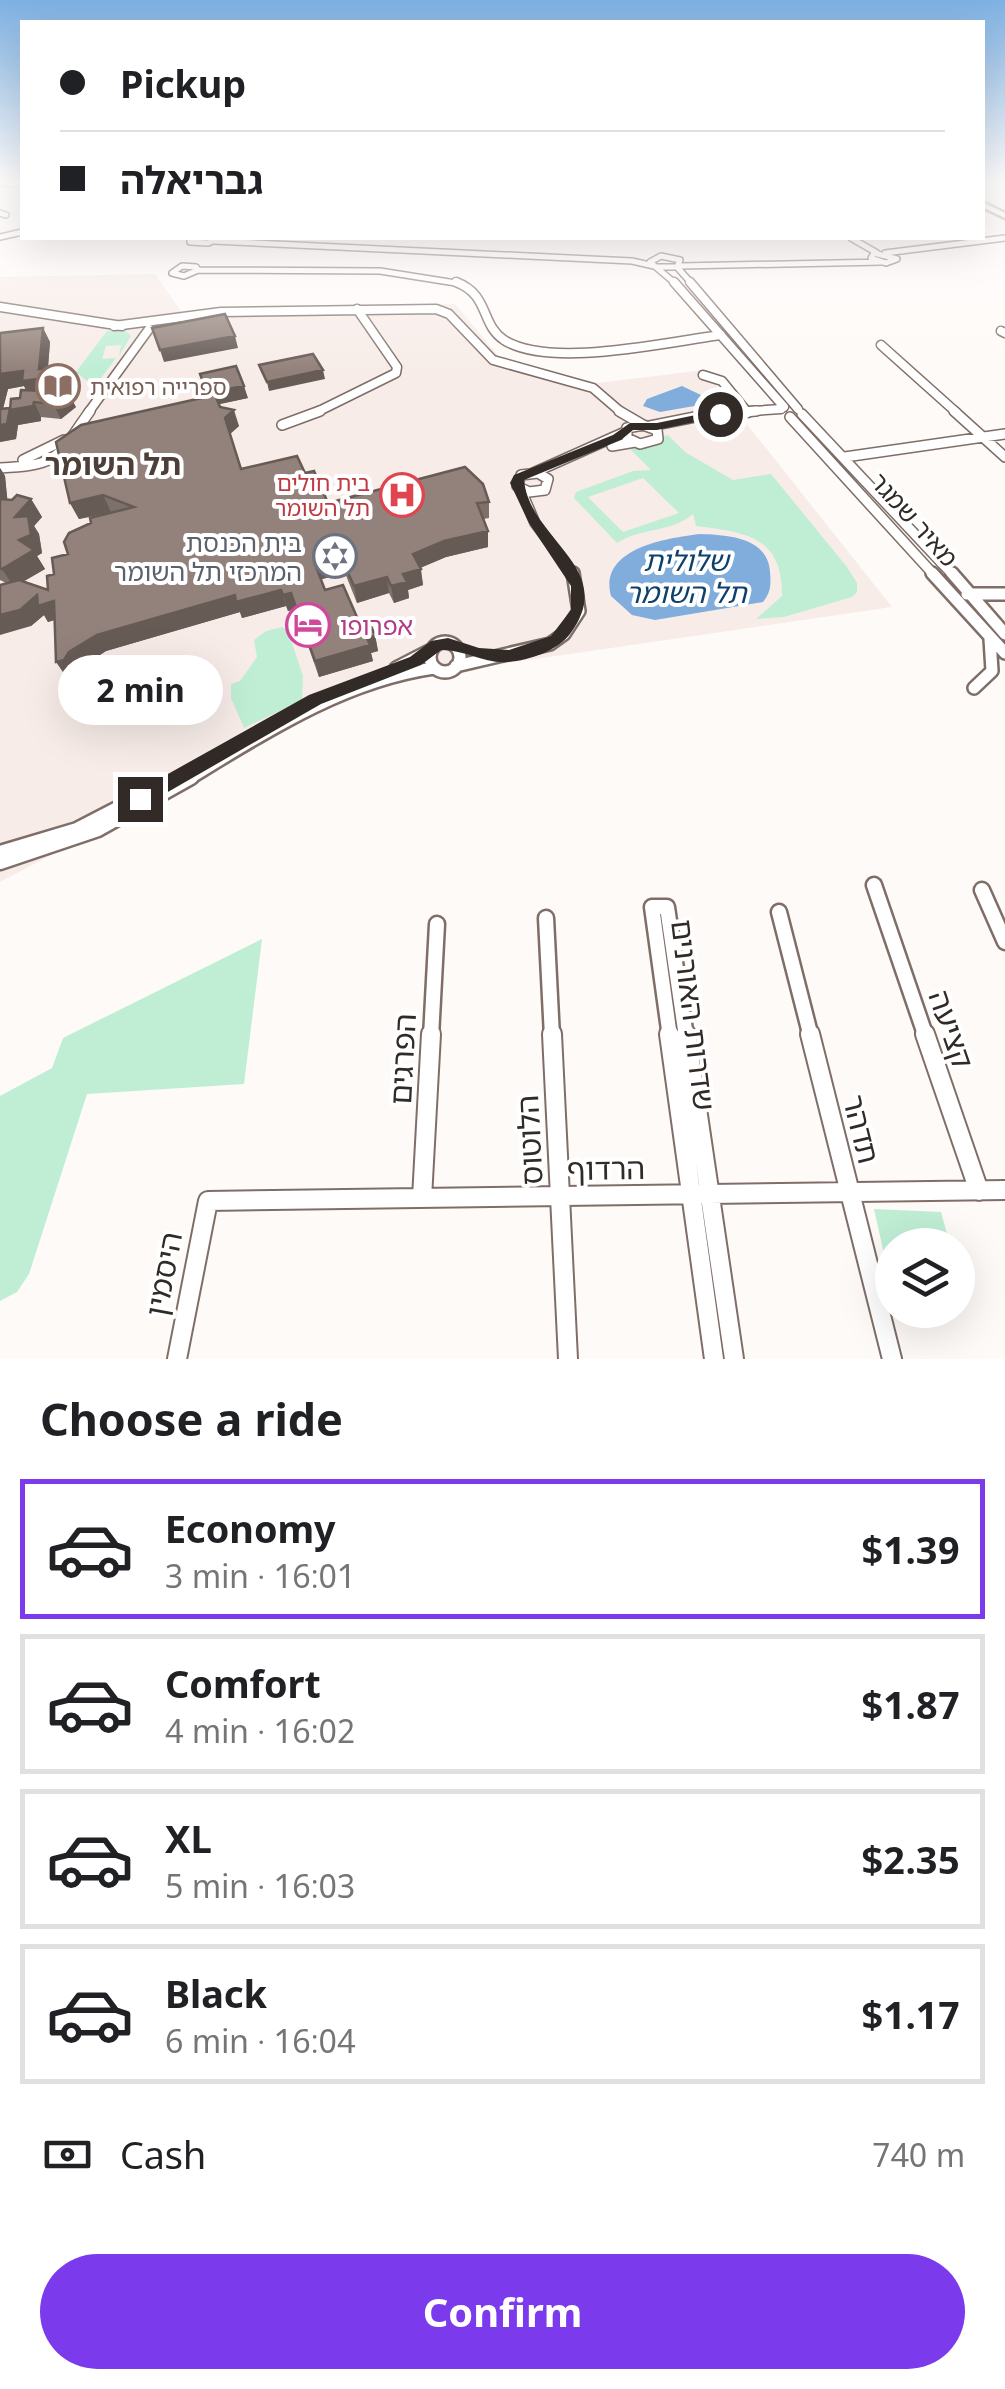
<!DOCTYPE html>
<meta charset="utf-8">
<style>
body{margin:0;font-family:Georgia,"Noto Sans Hebrew",serif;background:#f6f6f6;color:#202124;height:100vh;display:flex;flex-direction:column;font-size:38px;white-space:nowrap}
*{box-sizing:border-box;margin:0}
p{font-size:32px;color:#757577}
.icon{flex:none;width:55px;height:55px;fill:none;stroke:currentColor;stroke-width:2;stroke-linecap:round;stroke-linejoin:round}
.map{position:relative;height:1359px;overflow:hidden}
.drawer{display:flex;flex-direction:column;background:#fff;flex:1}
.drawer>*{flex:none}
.top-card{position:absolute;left:20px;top:20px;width:965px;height:220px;border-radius:0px;box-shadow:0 10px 40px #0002;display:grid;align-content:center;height:220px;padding:0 40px;background:#fff}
.buttons{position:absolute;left:875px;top:1228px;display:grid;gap:20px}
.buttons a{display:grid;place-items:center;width:100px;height:100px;border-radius:50%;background:#fff;box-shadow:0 10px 40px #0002;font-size:50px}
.end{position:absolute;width:45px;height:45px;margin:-22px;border:12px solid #312a27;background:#fff;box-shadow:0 0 0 5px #fff}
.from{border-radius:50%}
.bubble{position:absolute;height:70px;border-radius:35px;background:#fff;box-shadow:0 10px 40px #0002;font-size:32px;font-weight:700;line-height:70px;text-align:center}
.top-card b{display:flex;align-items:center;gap:35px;height:95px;font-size:38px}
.top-card b+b{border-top:2px solid #e0e0e0}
.top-card i{width:25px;height:25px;background:#202124}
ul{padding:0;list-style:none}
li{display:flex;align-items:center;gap:30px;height:140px;margin:0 20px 15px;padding:0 20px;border:5px solid #e0e0e0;border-radius:0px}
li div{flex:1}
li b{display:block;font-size:38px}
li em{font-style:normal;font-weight:700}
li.current{border-color:#7c3aed}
li>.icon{width:90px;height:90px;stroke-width:1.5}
h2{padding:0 40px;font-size:45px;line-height:120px}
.pay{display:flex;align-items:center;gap:25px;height:110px;padding:0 40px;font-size:38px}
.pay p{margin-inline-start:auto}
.button{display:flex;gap:20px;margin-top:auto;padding:20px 40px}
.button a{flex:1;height:115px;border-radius:60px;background:#7c3aed;color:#fff;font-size:40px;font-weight:700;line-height:115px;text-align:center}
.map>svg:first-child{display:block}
.built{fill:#f7ece8}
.green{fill:#bfeed5;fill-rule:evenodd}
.water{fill:#80addb}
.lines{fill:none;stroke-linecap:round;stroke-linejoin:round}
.minor-far5-casing{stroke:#7f6e67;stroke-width:8}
.minor-far4-casing{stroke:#7f6e67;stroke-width:11}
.minor-far3-casing{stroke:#7f6e67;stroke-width:12}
.minor-far2-casing{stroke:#7f6e67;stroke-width:16}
.minor-far1-casing{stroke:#7f6e67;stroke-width:19}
.minor-casing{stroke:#7f6e67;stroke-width:22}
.major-casing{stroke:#7f6e67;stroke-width:5}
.minor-far5{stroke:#fff;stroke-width:5}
.minor-far4{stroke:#fff;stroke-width:8}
.minor-far3{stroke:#fff;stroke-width:9}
.minor-far2{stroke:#fff;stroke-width:11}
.minor-far1{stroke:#fff;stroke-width:14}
.minor{stroke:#fff;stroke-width:18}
.major{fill:#fff;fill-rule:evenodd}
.wall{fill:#7e706a;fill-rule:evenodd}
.shaded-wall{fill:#675b56}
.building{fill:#93827b;stroke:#675b56;stroke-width:2.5}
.route{fill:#312a27}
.labels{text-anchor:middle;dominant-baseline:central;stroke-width:8;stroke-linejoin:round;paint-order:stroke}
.far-education-label{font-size:22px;fill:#785e54;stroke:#fff;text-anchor:start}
.far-health-label{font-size:22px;fill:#be3a42;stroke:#fff;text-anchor:end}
.street-label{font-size:25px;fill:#312a27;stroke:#fff}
.worship-label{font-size:25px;fill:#5b616d;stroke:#fff;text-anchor:end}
.hotel-label{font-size:25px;fill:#b23c85;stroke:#fff;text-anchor:start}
.water-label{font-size:28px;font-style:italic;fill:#0d406b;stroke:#fff}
.far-district-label{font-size:30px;font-weight:bold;fill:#4d3e38;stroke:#fff}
.near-street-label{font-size:30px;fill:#312a27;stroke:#fff}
</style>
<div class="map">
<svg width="1005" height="1359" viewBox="0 0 1005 1359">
<rect width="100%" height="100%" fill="#fefaf8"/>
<path class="built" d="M 155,274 L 181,311 L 455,304 L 501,359 L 598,383 L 704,370 L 892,607 L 406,678 L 344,700 L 0,882 L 0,277 Z"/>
<path class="green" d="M 125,330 L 131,336 L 119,356 L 121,345 L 106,346 L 102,359 L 116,358 L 89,394 L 89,383 L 76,372 L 107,331 Z
M 668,435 L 685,452 L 733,480 L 771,474 L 847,567 L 857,583 L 857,592 L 852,597 L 784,617 L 756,619 L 782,596 C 783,537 746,532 696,526 L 693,514 C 673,532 639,528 617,543 L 574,498 L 576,492 L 633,471 L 651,470 L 627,446 ZM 643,478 L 679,513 L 623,532 L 588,497 Z
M 282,627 L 288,631 L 303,676 L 302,700 L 244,728 L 231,698 L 231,684 L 240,681 L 257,657 L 254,640 L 266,631 Z
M 262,939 L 244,1084 L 87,1094 L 29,1274 L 17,1292 L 0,1301 L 0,1096 L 52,1068 L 63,1038 Z
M 874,1209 L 941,1212 L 950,1245 L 892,1245 L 892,1272 L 888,1272 Z"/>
<path class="water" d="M 682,386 L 701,395 L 700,405 L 660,412 L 643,406 L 647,399 Z
M 700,534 C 727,535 768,537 770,572 C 771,584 771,592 763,602 L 655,620 L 632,615 L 611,596 C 598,548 668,538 700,534 Z"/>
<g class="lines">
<g class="minor-far5-casing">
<path id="minor-far5" d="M 0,183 L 22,184
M 0,213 L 6,215
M 0,237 L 22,232
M 190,238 L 190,242 L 208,243 L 219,238
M 851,238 L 877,253
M 214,241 L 632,261 L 654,266
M 874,253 L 897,259 L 886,263 L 871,258 Z
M 885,253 L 1005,238
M 182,266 L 196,267 L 198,270 L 184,276 L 172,273 Z
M 680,266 L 882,262
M 658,267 L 677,267 L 680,260 L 661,256 L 650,262 L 676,284
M 677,267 L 692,284
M 198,270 L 380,271 L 462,284"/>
</g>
<g class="minor-far4-casing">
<path id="minor-far4" d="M 456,282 C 490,295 480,324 504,340 C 550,369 666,342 721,335
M 674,282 L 784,407
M 690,282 L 798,409
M 0,307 L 122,326
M 114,326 L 221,312 L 436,309 L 449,314 L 493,360 L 593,388 L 622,413
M 1001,331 L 1005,333
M 881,345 L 957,413
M 703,375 L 722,381 L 748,413
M 88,413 L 149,329
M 315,413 L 396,373 L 397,367 L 357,309
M 724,413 L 781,409"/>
</g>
<g class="minor-far3-casing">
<path id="minor-far3" d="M 619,411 L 643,425
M 954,411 L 1005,457
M 802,414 L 954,576
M 790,417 L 935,576
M 282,425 L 320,411
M 643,425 L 657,430 L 658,439 L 640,444 L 627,438 L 627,428 Z
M 650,426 L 705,415 L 756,411
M 612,446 L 635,442
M 845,457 L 1005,434
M 23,460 L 64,440
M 0,468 C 61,465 56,458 90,411
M 533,473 L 625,432
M 538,473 L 548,479 L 545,490 L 529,492 L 517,486 L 521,475 Z
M 520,488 L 535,523 L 575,576"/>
</g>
<g class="minor-far2-casing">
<path id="minor-far2" d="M 932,573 L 1005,653
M 952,573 L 1005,634
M 967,594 L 1005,594
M430 657a15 15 0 1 1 30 0a15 15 0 1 1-30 0Z
M 456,666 L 550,644 L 564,634 L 579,611 L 573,573
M 396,668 L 429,651
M 974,688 L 992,671 L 990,639
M 187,780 C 264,733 343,681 434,668"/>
</g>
<g class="minor-far1-casing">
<path id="minor-far1" d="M 0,853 L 77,830 L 162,786
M 0,862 L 98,829 L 191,777
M 874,885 L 926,1037
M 982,890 L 1005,942
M 779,912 L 811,1037
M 546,918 L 552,1037
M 431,1037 L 437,924
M 670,1037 L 652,907 L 667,907 L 686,1037"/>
</g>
<g class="minor-casing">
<path id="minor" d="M 552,1034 L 568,1359
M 669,1034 L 714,1359
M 686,1034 L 734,1359
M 810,1034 L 892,1359
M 925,1034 L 979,1191
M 422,1198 L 431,1034
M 177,1359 L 208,1201 L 1005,1190"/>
</g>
<g class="major-casing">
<path id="major" d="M 982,202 L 1005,213 L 1005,218 L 982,207 Z"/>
</g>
<use href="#minor-far5" class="minor-far5"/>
<use href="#minor-far4" class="minor-far4"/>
<use href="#minor-far3" class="minor-far3"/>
<use href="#minor-far2" class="minor-far2"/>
<use href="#minor-far1" class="minor-far1"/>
<use href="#minor" class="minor"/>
<use href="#major" class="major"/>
</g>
<path class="wall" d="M 43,328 L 50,342 L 48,368 L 62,366 L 69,381 L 68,391 L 61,392 L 76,407 L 61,419 L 41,417 L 41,421 L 18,425 L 16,439 L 0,442 L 0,333 ZM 24,386 L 26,390 L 20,398 L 10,408 L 3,409 L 8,389 Z
M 200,374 L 248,398 L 219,404 L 239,426 L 230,434 L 241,469 L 305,473 L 328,503 L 489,502 L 489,518 L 483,519 L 488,531 L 488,547 L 446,557 L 420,568 L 423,585 L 408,590 L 409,598 L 394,603 L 389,593 L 357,603 L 345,573 L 321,579 L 325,590 L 360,624 L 375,635 L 378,651 L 371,653 L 373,661 L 319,677 L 295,609 L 288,611 L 286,606 L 242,618 L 240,612 L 106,651 L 80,668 L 75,676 L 67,678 L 54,620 L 48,622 L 44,615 L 31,626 L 6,583 L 0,580 L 0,468 L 5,476 L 7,499 L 31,499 L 42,517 L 34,526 L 39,534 L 42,553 L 37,556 L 45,569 L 24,581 L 48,590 L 54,574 L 68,554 L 113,512 L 79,519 L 70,503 L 208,397 Z"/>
<path class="shaded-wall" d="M 43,328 L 50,342 L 47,378 L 62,366 L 69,381 L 68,391 L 30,397 L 24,386 L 8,389 L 0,420 L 0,374 L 39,369 Z
M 235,336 L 238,348 L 164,362 L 160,350 Z
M 323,370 L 325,379 L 269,391 L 267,382 Z
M 244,386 L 248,398 L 211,406 L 207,393 Z
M 68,392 L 76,407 L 61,419 L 53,404 Z
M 34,402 L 41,417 L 41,421 L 18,425 L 16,439 L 0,442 L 0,425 L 10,408 Z
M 234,410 L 239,426 L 230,434 L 225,418 Z
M 0,468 L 5,476 L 9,515 L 0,517 Z
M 103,495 L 111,512 L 79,519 L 70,503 Z
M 31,499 L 42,517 L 34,526 L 39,534 L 42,553 L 37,556 L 45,569 L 14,587 L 2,569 L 19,540 L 15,517 Z
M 488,531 L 488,547 L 446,557 L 415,570 L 413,554 L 444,541 Z
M 341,557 L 345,573 L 319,580 L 315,564 Z
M 421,569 L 423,585 L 408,590 L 409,598 L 394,603 L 391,586 L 403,574 Z
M 387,577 L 389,593 L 357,603 L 354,586 Z
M 281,590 L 286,606 L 242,618 L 240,612 L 106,651 L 80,668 L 75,676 L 67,678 L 56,662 L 97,635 L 235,595 Z
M 291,593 L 295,609 L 288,611 L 283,595 Z
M 37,595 L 54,601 L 64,617 L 48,622 L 44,615 L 31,626 L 0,635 L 0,615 Z
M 375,635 L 378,651 L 371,653 L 373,661 L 319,677 L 315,661 Z"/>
<path class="building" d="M 225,314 L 235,336 L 160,350 L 152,328 Z
M 43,328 L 39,369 L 62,366 L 61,376 L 22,381 L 23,371 L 0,374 L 0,333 Z
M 313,354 L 323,370 L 267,382 L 259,365 Z
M 236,366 L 244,386 L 207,393 L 200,374 Z
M 21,390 L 68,392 L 53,404 L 34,402 L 33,406 L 10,410 L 11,399 L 20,398 Z
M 215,395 L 220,407 L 234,410 L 225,418 L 241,469 L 297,456 L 305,473 L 314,471 L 328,503 L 465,467 L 483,484 L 489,502 L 477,503 L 488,531 L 444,541 L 413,554 L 421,569 L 403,574 L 407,582 L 391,586 L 387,577 L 354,586 L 341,557 L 315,564 L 325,590 L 343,585 L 360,624 L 369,622 L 375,635 L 367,638 L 370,645 L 315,661 L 291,593 L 283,595 L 281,590 L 236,602 L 235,595 L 97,635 L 69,652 L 64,660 L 56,662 L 54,601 L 38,606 L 37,595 L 20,610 L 0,615 L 0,585 L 19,580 L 48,590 L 47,576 L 54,574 L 52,558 L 68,554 L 64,542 L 69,533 L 91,523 L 90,518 L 134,507 L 103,495 L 70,503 L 56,442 L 81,425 Z
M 10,408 L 7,424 L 0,425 L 0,409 Z
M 17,495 L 31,499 L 15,517 L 28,516 L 31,535 L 19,540 L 34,550 L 2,569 L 0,568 L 0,499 L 12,500 Z"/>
<linearGradient id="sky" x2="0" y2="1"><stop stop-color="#7eb1e3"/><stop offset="0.49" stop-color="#fffdfc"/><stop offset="1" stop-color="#fffdfc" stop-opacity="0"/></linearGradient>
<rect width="1005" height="371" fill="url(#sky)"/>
<path class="route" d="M 720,410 L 724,416 L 657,430 L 633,430 L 621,440 L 524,480 C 530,541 619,568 570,634 C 557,651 530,660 508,662 C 484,664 463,649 441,650 L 421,665 L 321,704 L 147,804 L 134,804 L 134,793 L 309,695 L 410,657 L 431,641 L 448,638 L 479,648 L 509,650 L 551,636 L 571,610 L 571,586 L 529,523 L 510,483 L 514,475 L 613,435 L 630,423 L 657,423 Z"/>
<defs>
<g id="library-ring" transform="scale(2.25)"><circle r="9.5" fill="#fff" stroke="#8d6e63" stroke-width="1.5"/><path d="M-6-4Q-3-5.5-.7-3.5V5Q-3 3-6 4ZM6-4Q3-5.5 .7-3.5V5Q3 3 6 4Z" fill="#8d6e63"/></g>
<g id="hospital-ring" transform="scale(2.25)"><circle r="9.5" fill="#fff" stroke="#e0444e" stroke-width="1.5"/><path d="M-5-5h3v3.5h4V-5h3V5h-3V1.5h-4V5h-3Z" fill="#e0444e"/></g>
<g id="synagogue-ring" transform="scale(2.25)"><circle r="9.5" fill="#fff" stroke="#6b7280" stroke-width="1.5"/><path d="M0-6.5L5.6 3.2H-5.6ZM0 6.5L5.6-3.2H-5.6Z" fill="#6b7280"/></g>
<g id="hotel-ring" transform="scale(2.25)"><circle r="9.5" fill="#fff" stroke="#d1479c" stroke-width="1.5"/><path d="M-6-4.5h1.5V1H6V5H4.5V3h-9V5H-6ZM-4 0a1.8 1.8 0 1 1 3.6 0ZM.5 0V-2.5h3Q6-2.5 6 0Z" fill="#d1479c"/></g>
</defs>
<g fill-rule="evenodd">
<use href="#library-ring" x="58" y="386"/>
<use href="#hospital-ring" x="402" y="495"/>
<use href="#synagogue-ring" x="335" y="556"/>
<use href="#hotel-ring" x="308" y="625"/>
</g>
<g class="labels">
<g class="far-education-label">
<text x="90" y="386">ספרייה רפואית</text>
</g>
<g class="far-health-label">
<text x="370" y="482">בית חולים<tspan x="370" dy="25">תל השומר</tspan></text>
</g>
<g class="street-label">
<text transform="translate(915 519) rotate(48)">מאיר שמגר</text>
</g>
<g class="worship-label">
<text x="302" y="542">בית הכנסת<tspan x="302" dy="29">המרכזי תל השומר</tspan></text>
</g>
<g class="hotel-label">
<text x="340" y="625">אפרופו</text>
</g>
<g class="water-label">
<text x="686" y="560">שלולית<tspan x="686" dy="32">תל השומר</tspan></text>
</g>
<g class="far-district-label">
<text x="113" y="463">תל השומר</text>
</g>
<g class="near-street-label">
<text transform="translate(694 1015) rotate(83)">שדרות האורנים</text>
<text transform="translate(952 1029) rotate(71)">קציעה</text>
<text transform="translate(402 1059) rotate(-87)">הפרגים</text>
<text transform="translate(862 1129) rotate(76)">תדהר</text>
<text transform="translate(529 1140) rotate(-93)">הלוטוס</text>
<text transform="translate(606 1168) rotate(-1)">הרדוף</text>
<text transform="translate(163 1274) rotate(-79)">היסמין</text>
</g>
</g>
</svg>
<div class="buttons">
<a><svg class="icon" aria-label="layers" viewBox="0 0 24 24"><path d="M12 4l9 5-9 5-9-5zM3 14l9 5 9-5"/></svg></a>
</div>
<i class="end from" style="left:720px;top:414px"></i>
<i class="end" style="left:140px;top:799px"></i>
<div class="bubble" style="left:58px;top:655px;width:165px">2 min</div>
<div class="top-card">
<b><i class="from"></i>Pickup</b>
<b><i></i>גבריאלה</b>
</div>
</div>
<section class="drawer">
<h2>Choose a ride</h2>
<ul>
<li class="current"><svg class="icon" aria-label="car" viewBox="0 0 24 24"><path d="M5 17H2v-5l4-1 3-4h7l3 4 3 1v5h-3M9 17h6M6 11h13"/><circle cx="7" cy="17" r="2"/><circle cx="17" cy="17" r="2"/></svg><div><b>Economy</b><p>3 min · 16:01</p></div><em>$1.39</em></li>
<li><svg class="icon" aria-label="car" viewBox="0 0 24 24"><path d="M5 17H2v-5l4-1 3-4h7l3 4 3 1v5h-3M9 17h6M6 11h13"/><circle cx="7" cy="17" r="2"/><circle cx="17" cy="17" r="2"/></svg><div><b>Comfort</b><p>4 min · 16:02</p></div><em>$1.87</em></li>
<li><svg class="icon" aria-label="car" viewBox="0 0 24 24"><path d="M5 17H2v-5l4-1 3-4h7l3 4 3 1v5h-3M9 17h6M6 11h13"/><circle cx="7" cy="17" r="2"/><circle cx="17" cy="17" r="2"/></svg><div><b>XL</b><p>5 min · 16:03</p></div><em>$2.35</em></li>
<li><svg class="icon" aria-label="car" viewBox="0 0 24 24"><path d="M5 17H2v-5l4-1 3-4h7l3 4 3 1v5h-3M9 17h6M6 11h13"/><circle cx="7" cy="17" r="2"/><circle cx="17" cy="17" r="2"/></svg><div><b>Black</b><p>6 min · 16:04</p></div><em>$1.17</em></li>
</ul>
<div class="pay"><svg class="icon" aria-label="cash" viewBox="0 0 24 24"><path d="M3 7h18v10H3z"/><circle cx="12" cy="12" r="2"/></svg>Cash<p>740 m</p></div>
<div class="button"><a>Confirm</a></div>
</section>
